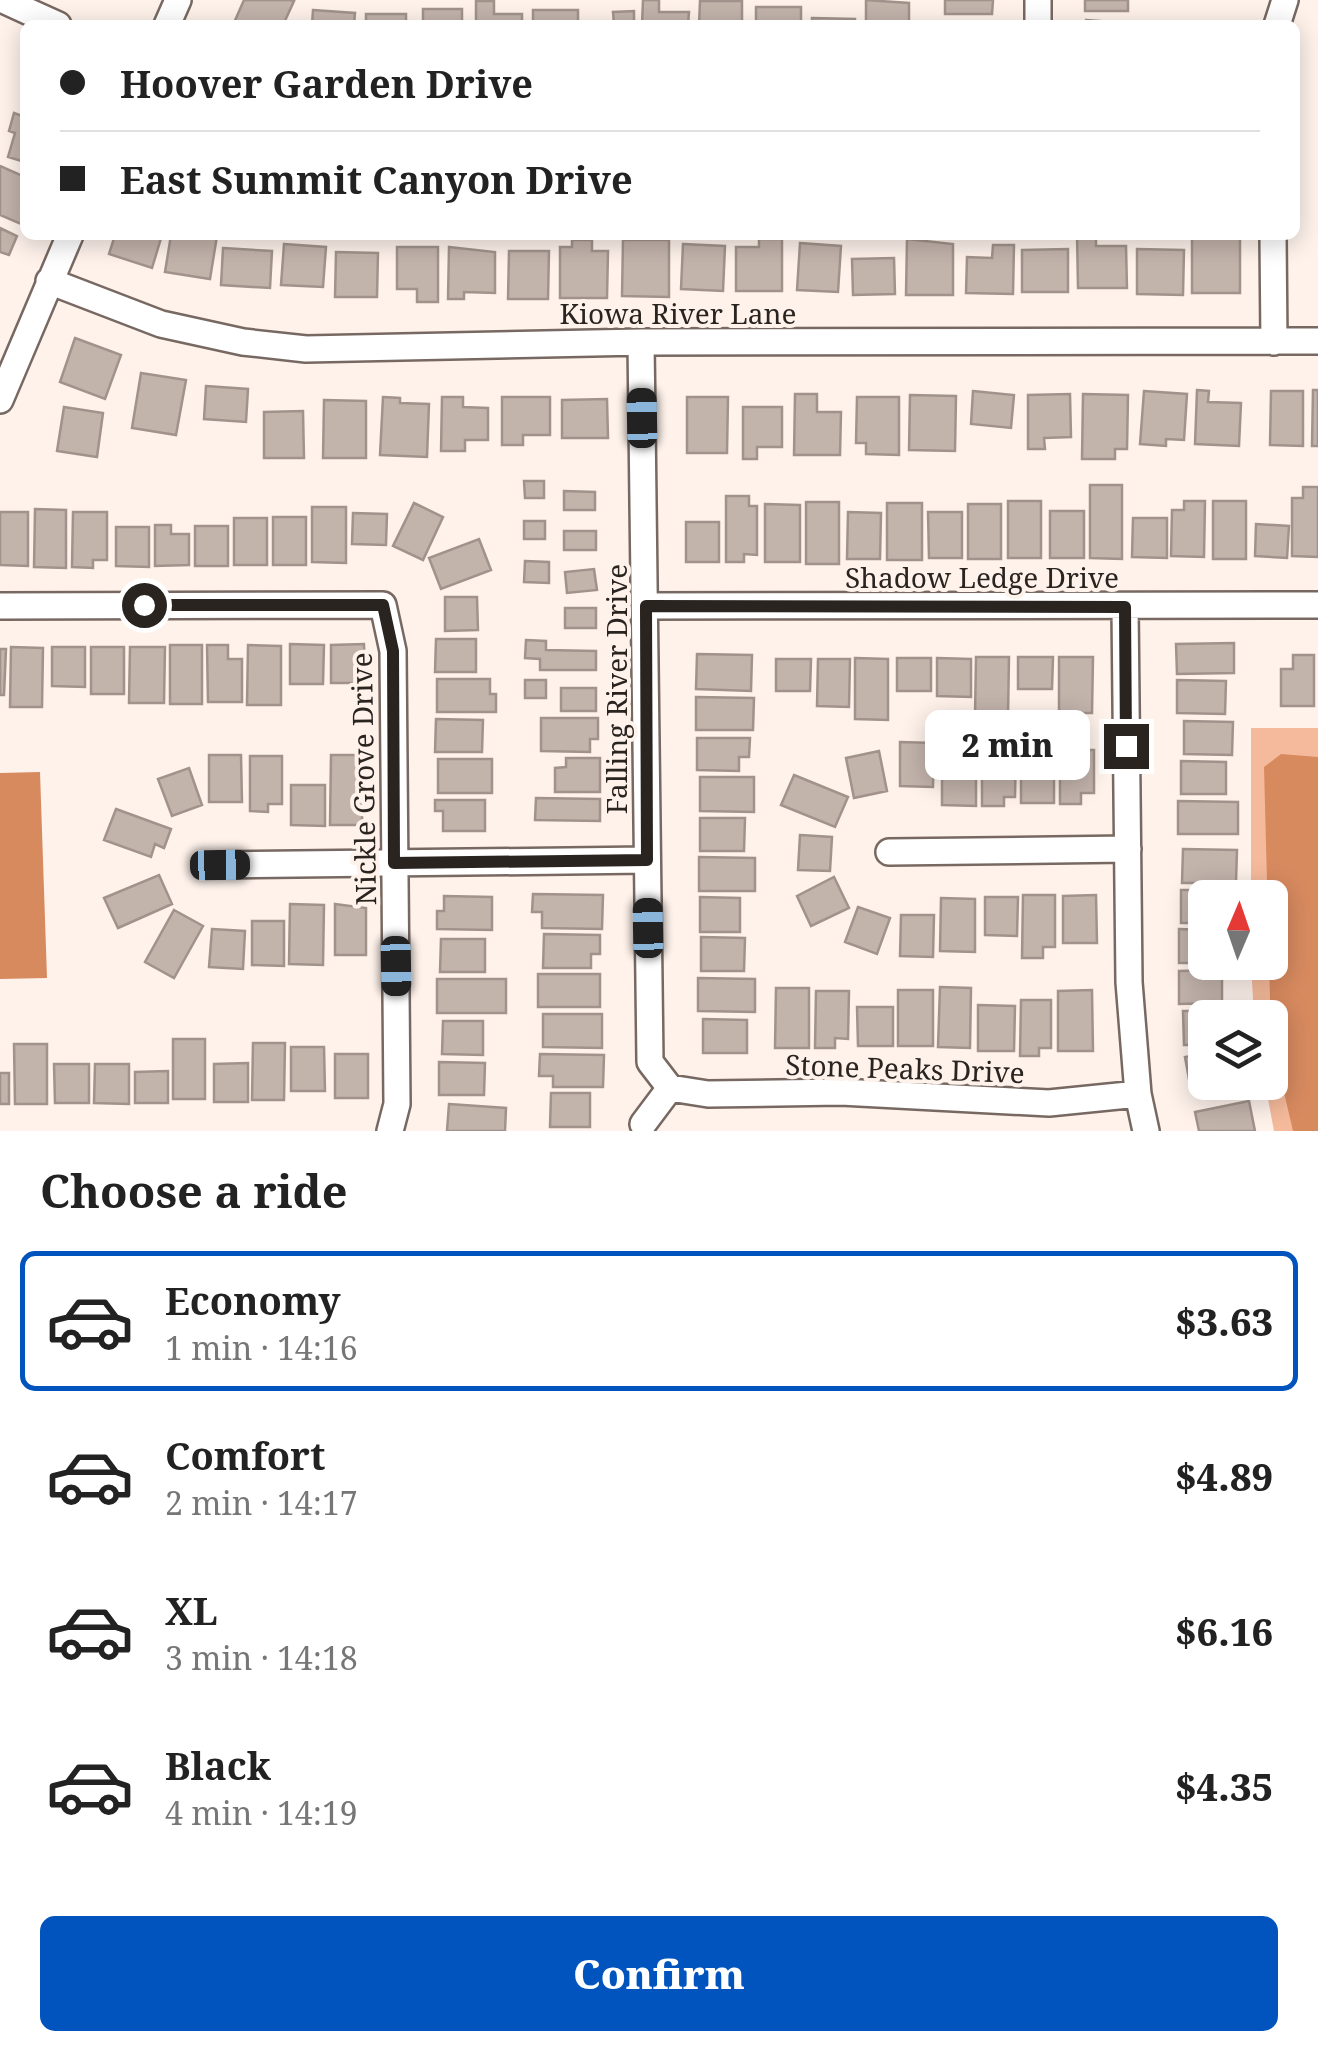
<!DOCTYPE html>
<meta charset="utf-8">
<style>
body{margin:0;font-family:"Noto Serif",serif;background:#f6f6f6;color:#222;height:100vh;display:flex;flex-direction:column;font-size:38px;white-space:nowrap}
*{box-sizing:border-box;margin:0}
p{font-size:32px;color:#767676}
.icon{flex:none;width:55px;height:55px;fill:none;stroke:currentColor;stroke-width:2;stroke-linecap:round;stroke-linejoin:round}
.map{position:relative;height:1131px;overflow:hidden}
.drawer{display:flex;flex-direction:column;background:#fff;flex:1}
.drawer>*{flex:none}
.guide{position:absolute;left:20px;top:20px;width:1280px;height:220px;border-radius:15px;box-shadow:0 5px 25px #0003;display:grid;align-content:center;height:220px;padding:0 40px;background:#fff}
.needle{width:65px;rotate:2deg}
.buttons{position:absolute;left:1188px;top:880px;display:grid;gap:20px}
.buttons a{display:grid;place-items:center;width:100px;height:100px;border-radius:15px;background:#fff;box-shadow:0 5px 25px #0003;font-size:50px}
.end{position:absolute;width:45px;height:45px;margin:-22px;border:12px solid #2a2421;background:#fff;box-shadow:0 0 0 5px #fff}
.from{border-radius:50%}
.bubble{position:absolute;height:70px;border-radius:15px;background:#fff;box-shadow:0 5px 25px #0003;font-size:32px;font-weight:800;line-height:70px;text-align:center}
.car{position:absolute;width:30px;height:60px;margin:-30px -15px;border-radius:12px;box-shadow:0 0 8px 2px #0007;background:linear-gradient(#222 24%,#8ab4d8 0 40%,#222 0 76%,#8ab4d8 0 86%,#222 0)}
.guide b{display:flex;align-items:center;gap:35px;height:95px;font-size:38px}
.guide b+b{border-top:2px solid #e0e0e0}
.guide i{width:25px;height:25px;background:#222}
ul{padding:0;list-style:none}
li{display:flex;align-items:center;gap:30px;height:140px;margin:0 20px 15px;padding:0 20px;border:5px solid transparent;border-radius:15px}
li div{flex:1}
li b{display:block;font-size:38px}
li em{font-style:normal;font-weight:800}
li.selected{border-color:#0154be}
li>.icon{width:90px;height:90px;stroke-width:1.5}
h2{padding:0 40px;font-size:45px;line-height:120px}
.cta{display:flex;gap:20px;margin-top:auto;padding:20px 40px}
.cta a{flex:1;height:115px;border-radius:15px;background:#0154be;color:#fff;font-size:40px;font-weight:800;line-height:115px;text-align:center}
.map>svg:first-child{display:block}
.green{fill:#f5ba9b}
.water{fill:#d88a5f}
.building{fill:#c2b3ab;stroke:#a1938b;stroke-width:2.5}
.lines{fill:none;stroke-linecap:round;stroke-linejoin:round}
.minor-casing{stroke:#776962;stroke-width:30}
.minor{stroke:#fff;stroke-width:25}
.route{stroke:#2a2421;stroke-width:12}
.labels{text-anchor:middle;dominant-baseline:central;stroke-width:8;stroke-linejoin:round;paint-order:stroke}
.street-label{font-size:28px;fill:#2a2421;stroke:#fef2eb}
</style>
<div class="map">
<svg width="1318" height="1131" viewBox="0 0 1318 1131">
<rect width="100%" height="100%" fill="#fef2eb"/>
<path class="green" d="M 1251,728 L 1318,728 L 1318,1131 L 1274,1131 L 1265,1083 L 1270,1082 L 1270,1018 L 1254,1017 L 1251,963 L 1270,962 L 1270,898 L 1251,897 Z"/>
<path class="water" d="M 1281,754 L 1318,757 L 1318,1131 L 1293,1131 L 1271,1037 L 1264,767 Z
M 40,772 L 47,978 L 0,979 L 0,773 Z"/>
<path class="building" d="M 244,0 L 290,0 L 294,1 L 283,25 L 233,25 Z
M 643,0 L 659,0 L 659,12 L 689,12 L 688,25 L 642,25 Z
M 866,0 L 909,3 L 909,25 L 866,25 Z
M 945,0 L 993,0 L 992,14 L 945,14 Z
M 1085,0 L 1128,0 L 1128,11 L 1085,11 Z
M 476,1 L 494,1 L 494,14 L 522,14 L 522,25 L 476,25 Z
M 700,1 L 742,1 L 742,25 L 699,25 Z
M 756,7 L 801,7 L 801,25 L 756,25 Z
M 423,9 L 462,9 L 462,25 L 423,25 Z
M 313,10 L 355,13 L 354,25 L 312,25 Z
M 533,10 L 578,10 L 578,25 L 533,25 Z
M 634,11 L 634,25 L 589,25 L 614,24 L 613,12 Z
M 366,14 L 406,14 L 406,25 L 366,25 Z
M 812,18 L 855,19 L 855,25 L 812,25 Z
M 1086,20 L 1140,24 L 1140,25 L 1085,25 Z
M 14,113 L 25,117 L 25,162 L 8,157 L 15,133 L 9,131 Z
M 0,166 L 25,177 L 21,224 L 0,215 Z
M 0,228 L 17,236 L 9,255 L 0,252 Z
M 115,235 L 162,235 L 152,268 L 109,254 Z
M 171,235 L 217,236 L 210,279 L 165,272 Z
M 1077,235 L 1096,235 L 1096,246 L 1126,246 L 1127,288 L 1078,288 Z
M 1192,236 L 1240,236 L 1240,293 L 1192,293 Z
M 759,239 L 782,239 L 782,291 L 736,291 L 736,247 L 759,247 Z
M 907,239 L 953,244 L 953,295 L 906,295 Z
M 572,240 L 592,240 L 592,251 L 608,251 L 607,298 L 560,298 L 560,247 L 572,247 Z
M 623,240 L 669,240 L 669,297 L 622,296 Z
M 800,243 L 841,246 L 838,292 L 797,290 Z
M 284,244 L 326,247 L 323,287 L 281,285 Z
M 683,244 L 725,246 L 723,291 L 681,289 Z
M 993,245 L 1014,245 L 1013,294 L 966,293 L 967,257 L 992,258 Z
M 397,247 L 438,247 L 438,302 L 417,302 L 417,289 L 397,289 Z
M 449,247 L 495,252 L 495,293 L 464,292 L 464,299 L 448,299 Z
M 223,248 L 272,251 L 270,288 L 221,285 Z
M 1068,249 L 1068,292 L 1022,292 L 1022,250 Z
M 1137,249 L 1184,250 L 1183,295 L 1137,294 Z
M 509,251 L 549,251 L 548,299 L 508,299 Z
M 336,252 L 378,253 L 377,297 L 335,297 Z
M 894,258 L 895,294 L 853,295 L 852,259 Z
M 75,338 L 121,355 L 105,399 L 60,382 Z
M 141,373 L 186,380 L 176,435 L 132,428 Z
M 206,386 L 248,389 L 246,422 L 204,419 Z
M 1197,390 L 1209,391 L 1208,402 L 1241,403 L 1239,446 L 1195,444 Z
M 1313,390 L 1318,390 L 1318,446 L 1312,446 Z
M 973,391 L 1014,395 L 1011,428 L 971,424 Z
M 1144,391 L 1187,394 L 1184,440 L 1166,439 L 1166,446 L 1140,444 Z
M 1271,391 L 1303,391 L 1303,446 L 1270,445 Z
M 795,394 L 817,394 L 817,412 L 841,412 L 840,455 L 794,455 Z
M 1070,394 L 1071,437 L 1044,438 L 1045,449 L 1028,449 L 1028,395 Z
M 1083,394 L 1128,395 L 1127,449 L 1115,449 L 1115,459 L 1082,459 Z
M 910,395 L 956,396 L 955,451 L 909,450 Z
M 383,397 L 400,398 L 400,403 L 429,404 L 427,457 L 380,455 Z
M 442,397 L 463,397 L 463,407 L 488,408 L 488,440 L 465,440 L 465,451 L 441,451 Z
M 502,397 L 550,397 L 550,435 L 523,435 L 523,445 L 502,445 Z
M 687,397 L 728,397 L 727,453 L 687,453 Z
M 857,397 L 899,397 L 899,455 L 866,454 L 866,443 L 856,443 Z
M 607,399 L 608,438 L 562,438 L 562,400 Z
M 324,400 L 366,401 L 366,458 L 323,458 Z
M 64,407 L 103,413 L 97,457 L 57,451 Z
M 743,407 L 782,407 L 782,447 L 757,447 L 757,459 L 743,459 Z
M 303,411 L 304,458 L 264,458 L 264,412 Z
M 524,481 L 544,481 L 544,498 L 525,498 Z
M 1090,485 L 1122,485 L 1122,559 L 1090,558 Z
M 1303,487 L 1318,487 L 1318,557 L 1292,556 L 1292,498 L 1303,498 Z
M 564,491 L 595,492 L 595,510 L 564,510 Z
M 726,496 L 749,496 L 749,506 L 757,506 L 757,555 L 744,554 L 744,562 L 726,562 Z
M 1008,501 L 1041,501 L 1041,558 L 1008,558 Z
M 1184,501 L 1205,501 L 1204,557 L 1171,556 L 1172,510 L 1184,510 Z
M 1213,501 L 1246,501 L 1246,559 L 1213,559 Z
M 806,502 L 839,502 L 839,564 L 806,564 Z
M 414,503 L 443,517 L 423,560 L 393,546 Z
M 887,503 L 922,503 L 922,560 L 887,560 Z
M 765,504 L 800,505 L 800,562 L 765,562 Z
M 968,504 L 1001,504 L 1001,559 L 968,559 Z
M 312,507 L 346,507 L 346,563 L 312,562 Z
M 35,509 L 66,510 L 66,568 L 34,567 Z
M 1050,511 L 1084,511 L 1084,558 L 1050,558 Z
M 0,512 L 28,512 L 28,566 L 0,565 Z
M 73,512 L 107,512 L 107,560 L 93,560 L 93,568 L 72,567 Z
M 848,512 L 881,513 L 880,559 L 847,559 Z
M 928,512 L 962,512 L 962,558 L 929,558 Z
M 353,513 L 387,514 L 386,545 L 352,544 Z
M 273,517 L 306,517 L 306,565 L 273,565 Z
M 234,518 L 267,518 L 267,565 L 234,565 Z
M 1133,518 L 1167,518 L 1167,558 L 1132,557 Z
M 524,521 L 545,521 L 545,539 L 524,539 Z
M 686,522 L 719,522 L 719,562 L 686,562 Z
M 1256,524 L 1289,526 L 1287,558 L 1255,556 Z
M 155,525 L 171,525 L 171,534 L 189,534 L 189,565 L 155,566 Z
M 195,526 L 228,526 L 228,566 L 195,566 Z
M 116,527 L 149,527 L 149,567 L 116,566 Z
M 564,531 L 596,531 L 596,550 L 564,550 Z
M 479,539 L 491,570 L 441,589 L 429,558 Z
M 525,561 L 549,562 L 549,583 L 524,582 Z
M 594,569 L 597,590 L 567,593 L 565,572 Z
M 445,597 L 477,597 L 478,630 L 445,631 Z
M 565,608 L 596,608 L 596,628 L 565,628 Z
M 436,639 L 476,639 L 476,672 L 435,672 Z
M 526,640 L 546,641 L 546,650 L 596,651 L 596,670 L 540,670 L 540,659 L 525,658 Z
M 1234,643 L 1234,673 L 1177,674 L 1176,644 Z
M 290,644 L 324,645 L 323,684 L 290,684 Z
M 364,644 L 365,683 L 331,683 L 331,645 Z
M 170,645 L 202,645 L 202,704 L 170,704 Z
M 207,645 L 228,645 L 228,659 L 242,659 L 242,702 L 208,702 Z
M 248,645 L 281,646 L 281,705 L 247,705 Z
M 11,647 L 43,648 L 42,707 L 10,707 Z
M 52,647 L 85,647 L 85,687 L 52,686 Z
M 91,647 L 124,647 L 124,694 L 91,694 Z
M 130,647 L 165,647 L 164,703 L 129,703 Z
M 0,649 L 6,649 L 4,695 L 0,695 Z
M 697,654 L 752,655 L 751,691 L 696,689 Z
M 1293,655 L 1314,655 L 1314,706 L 1281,706 L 1281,669 L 1293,669 Z
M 976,657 L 1009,657 L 1008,716 L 975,716 Z
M 1018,657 L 1053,657 L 1052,689 L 1018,689 Z
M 1059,657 L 1093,657 L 1092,713 L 1059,713 Z
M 855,658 L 888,659 L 888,720 L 855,719 Z
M 897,658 L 931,658 L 931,691 L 897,691 Z
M 937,658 L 971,659 L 971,697 L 937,696 Z
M 776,659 L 811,659 L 810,691 L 776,691 Z
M 818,659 L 850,659 L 849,707 L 817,706 Z
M 437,679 L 490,679 L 490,694 L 496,694 L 496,712 L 437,712 Z
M 525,680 L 546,680 L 546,698 L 525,698 Z
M 1177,680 L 1226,681 L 1225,714 L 1177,713 Z
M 561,688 L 596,688 L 596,711 L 561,711 Z
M 696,697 L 754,698 L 753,730 L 696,730 Z
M 541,718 L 598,718 L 598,739 L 590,739 L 590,752 L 541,751 Z
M 436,719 L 483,720 L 482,752 L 435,752 Z
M 1184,721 L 1233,722 L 1232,755 L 1184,754 Z
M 697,738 L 750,738 L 749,757 L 739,757 L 739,771 L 697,770 Z
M 900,742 L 934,743 L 933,787 L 900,786 Z
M 1021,747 L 1054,747 L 1054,803 L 1021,803 Z
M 982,750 L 1016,751 L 1015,797 L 1004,797 L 1004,806 L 982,806 Z
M 1060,750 L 1094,750 L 1094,793 L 1081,793 L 1081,804 L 1060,804 Z
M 879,751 L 887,791 L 854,798 L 846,758 Z
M 209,755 L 241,755 L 242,802 L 209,802 Z
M 331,755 L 363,755 L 362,825 L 330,825 Z
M 250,756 L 282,756 L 282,804 L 268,804 L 268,812 L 250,811 Z
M 566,758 L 600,758 L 600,792 L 555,792 L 555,768 L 566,767 Z
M 942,758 L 976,758 L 976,806 L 942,805 Z
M 438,759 L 492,759 L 492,793 L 438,793 Z
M 1181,761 L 1226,762 L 1226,794 L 1181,794 Z
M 189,768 L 202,805 L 172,816 L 158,779 Z
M 794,775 L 848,797 L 835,827 L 781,805 Z
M 700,777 L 754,777 L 754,812 L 700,811 Z
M 291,785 L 325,785 L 325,826 L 291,825 Z
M 536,798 L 600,799 L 600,821 L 535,820 Z
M 435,800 L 485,800 L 485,831 L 443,831 L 443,811 L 435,811 Z
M 1178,801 L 1238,802 L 1238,834 L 1178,834 Z
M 116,809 L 171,829 L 164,848 L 155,844 L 151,857 L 104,840 Z
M 700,818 L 745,818 L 744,851 L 700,851 Z
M 800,835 L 832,837 L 830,871 L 798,870 Z
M 1183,849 L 1237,850 L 1236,883 L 1182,883 Z
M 699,857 L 755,858 L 755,891 L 699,891 Z
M 159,875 L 172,904 L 118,928 L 104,898 Z
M 834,877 L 849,908 L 811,926 L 797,896 Z
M 1181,890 L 1227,890 L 1227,898 L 1205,898 L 1205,923 L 1181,923 Z
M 533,894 L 603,895 L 602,929 L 542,928 L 542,912 L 532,912 Z
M 1023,895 L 1055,895 L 1055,947 L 1043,947 L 1043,958 L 1022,958 Z
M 1096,895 L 1097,943 L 1063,943 L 1063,896 Z
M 444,896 L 492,897 L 492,930 L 437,929 L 437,911 L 444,911 Z
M 700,897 L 740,898 L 740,932 L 700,932 Z
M 985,897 L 1018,897 L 1017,936 L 985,935 Z
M 941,898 L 975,899 L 975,952 L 940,951 Z
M 290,904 L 324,905 L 323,965 L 289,964 Z
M 335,904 L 366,908 L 366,955 L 335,955 Z
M 858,907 L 890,918 L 877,954 L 845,942 Z
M 174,910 L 203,926 L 174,978 L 145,962 Z
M 901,915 L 934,915 L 933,957 L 900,956 Z
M 252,921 L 284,921 L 284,966 L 252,965 Z
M 212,929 L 245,931 L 243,969 L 209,967 Z
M 1179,929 L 1205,930 L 1205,962 L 1238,963 L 1179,963 Z
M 544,934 L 600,935 L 600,954 L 591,954 L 591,968 L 543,968 Z
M 701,937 L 745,938 L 744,971 L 701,971 Z
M 441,939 L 485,939 L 485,972 L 440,972 Z
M 1222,970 L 1222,1003 L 1179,1004 L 1179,971 Z
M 538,974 L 600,974 L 600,1007 L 538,1007 Z
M 698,978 L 755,979 L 755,1012 L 698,1011 Z
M 437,979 L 506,979 L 506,1013 L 437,1013 Z
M 940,987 L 971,988 L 970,1048 L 938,1047 Z
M 776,988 L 809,988 L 809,1048 L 775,1048 Z
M 898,990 L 933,990 L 933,1046 L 898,1046 Z
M 1092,990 L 1093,1051 L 1058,1051 L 1058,991 Z
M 816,991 L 849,991 L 848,1039 L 835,1038 L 835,1048 L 815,1048 Z
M 1021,1000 L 1051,1000 L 1051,1048 L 1039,1048 L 1039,1056 L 1020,1056 Z
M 978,1005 L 1015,1006 L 1014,1051 L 978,1051 Z
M 857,1007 L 893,1007 L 893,1046 L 858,1046 Z
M 1183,1011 L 1238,1011 L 1238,1018 L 1205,1018 L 1205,1045 L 1184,1045 Z
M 543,1014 L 602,1014 L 602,1048 L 543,1047 Z
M 703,1019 L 747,1020 L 747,1053 L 703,1053 Z
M 443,1021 L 483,1021 L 483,1055 L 442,1054 Z
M 173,1039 L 205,1039 L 205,1099 L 173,1099 Z
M 253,1043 L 285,1043 L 284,1100 L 252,1100 Z
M 14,1044 L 47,1044 L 47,1104 L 15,1104 Z
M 291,1047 L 324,1047 L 325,1091 L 291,1091 Z
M 335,1054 L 368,1054 L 368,1098 L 335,1098 Z
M 540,1054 L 604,1055 L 603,1087 L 553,1087 L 553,1076 L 539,1076 Z
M 1205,1054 L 1205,1082 L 1234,1082 L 1191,1090 L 1185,1057 Z
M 439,1062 L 485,1063 L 484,1095 L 439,1095 Z
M 248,1063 L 248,1102 L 214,1102 L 214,1064 Z
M 54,1064 L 89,1064 L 89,1103 L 55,1103 Z
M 95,1064 L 129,1064 L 129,1104 L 94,1103 Z
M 168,1071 L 168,1103 L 135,1103 L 135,1072 Z
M 0,1073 L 9,1073 L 9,1104 L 0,1104 Z
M 551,1093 L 590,1093 L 590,1127 L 550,1127 Z
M 1249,1101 L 1255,1131 L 1199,1131 L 1195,1112 Z
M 449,1104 L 506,1108 L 505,1131 L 447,1131 Z"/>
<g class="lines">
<g class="minor-casing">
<path id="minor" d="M 3,0 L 58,25
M 1038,0 L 1038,25
M 167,25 L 178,0
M 1277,25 L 1285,0
M 1273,235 L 1274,342
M 49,281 L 161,324 L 243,342 L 306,349 L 641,342 L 1318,341
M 641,342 L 650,1062 L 670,1088
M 0,400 L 70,235
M 0,606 L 383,605 L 393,651 L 397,1104 L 390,1131
M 646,606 L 1318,605
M 1125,607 L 1129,982 L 1138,1094 L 1146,1131
M 889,852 L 1128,849
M 220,865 L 647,860
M 670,1088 L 708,1094 L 841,1092 L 1049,1103 L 1138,1094
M 643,1124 L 670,1088"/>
</g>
<use href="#minor" class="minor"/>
</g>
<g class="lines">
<path class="route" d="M 144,605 L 383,605 L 393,651 L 394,863 L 647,860 L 646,606 L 1125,607 L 1126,746"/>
</g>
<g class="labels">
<g class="street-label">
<text x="678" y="313">Kiowa River Lane</text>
<text x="982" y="577">Shadow Ledge Drive</text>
<text transform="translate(616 689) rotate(-90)">Falling River Drive</text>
<text transform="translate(363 779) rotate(-91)">Nickle Grove Drive</text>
<text transform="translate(905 1068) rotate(2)">Stone Peaks Drive</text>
</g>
</g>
</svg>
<div class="buttons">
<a><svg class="needle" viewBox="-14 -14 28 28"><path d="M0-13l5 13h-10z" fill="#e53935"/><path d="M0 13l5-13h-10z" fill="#767676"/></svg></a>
<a><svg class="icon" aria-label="layers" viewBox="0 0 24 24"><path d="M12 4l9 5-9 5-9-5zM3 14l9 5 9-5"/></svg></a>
</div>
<i class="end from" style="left:144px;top:605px"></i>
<i class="end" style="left:1126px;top:746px"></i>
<div class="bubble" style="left:925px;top:710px;width:165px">2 min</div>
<i class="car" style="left:642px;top:418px;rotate:359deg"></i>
<i class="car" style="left:220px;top:865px;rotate:89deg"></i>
<i class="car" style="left:648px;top:928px;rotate:359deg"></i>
<i class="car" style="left:396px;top:966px;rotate:179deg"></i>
<div class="guide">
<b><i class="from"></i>Hoover Garden Drive</b>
<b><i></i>East Summit Canyon Drive</b>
</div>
</div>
<section class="drawer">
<h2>Choose a ride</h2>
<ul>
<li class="selected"><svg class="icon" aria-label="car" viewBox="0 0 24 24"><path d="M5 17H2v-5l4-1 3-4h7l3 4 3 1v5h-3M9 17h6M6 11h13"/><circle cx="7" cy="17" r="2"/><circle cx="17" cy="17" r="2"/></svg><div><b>Economy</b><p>1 min · 14:16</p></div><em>$3.63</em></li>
<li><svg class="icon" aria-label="car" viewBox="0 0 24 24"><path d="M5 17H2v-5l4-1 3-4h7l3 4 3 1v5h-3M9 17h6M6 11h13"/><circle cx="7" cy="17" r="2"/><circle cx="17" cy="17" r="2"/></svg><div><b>Comfort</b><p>2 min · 14:17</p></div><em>$4.89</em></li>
<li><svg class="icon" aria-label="car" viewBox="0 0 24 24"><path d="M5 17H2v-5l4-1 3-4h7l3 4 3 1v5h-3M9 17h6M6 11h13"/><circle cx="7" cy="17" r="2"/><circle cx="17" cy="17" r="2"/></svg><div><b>XL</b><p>3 min · 14:18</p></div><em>$6.16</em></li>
<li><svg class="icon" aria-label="car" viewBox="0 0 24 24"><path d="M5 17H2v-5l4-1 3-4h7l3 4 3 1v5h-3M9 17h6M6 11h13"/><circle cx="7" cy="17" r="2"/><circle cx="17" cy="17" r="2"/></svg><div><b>Black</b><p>4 min · 14:19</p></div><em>$4.35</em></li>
</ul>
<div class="cta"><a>Confirm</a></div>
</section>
